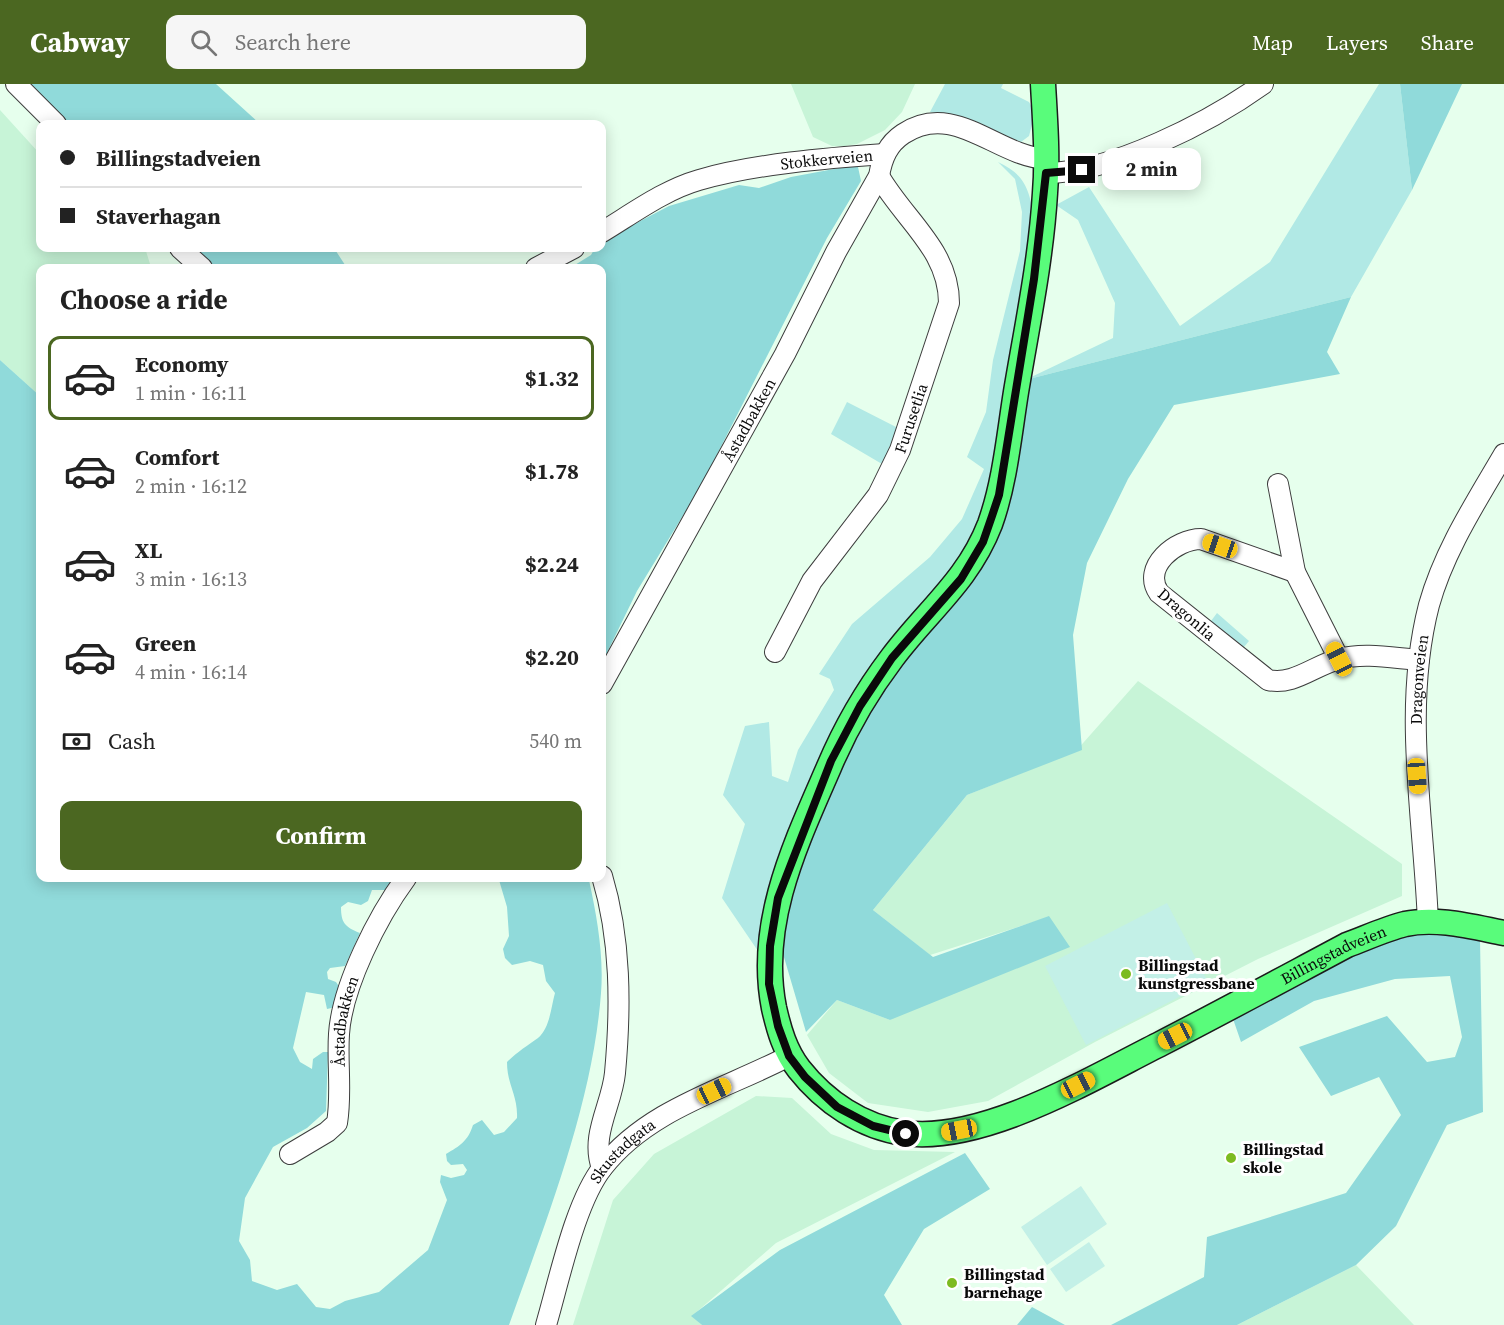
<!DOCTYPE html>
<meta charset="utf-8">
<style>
body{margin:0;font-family:"Source Serif 4",serif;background:#f6f6f6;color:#222;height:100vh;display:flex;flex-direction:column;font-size:22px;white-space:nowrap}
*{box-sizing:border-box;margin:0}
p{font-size:20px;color:#767676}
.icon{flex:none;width:33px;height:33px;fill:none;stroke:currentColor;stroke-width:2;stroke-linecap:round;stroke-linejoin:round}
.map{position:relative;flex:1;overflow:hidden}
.panel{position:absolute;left:36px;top:180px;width:570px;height:618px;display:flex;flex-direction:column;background:#fff;border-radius:12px;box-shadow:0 3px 15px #0003}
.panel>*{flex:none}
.top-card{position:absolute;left:36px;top:36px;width:570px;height:132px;border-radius:12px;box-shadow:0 3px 15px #0003;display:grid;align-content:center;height:132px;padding:0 24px;background:#fff}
.end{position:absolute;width:27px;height:27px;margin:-14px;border:8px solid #0a0a0a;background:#fff;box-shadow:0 0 0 3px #fff}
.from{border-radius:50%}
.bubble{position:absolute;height:42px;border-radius:12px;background:#fff;box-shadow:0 3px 15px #0003;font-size:20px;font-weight:700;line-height:42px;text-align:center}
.car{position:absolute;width:18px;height:36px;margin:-18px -9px;border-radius:8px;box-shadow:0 0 4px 2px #0007;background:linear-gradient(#f5c518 24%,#345 0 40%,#f5c518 0 76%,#345 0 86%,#f5c518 0)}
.top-card b{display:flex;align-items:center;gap:21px;height:57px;font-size:22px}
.top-card b+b{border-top:2px solid #e0e0e0}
.top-card i{width:15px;height:15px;background:#222}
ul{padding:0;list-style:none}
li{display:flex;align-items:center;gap:18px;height:84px;margin:0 12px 9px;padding:0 12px;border:3px solid transparent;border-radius:12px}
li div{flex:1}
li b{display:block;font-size:22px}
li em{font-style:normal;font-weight:700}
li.on{border-color:#4b6721}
li>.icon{width:54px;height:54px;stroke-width:1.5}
h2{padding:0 24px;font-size:27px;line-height:72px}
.pay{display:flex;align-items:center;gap:15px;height:66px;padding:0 24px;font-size:22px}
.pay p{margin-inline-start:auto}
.primary-button{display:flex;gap:12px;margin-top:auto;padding:12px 24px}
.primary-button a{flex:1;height:69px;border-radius:12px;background:#4b6721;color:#fff;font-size:24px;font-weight:700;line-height:69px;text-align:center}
header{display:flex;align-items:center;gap:36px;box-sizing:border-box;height:84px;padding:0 30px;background:#4b6721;color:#fff}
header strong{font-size:28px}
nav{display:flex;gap:33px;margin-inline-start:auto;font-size:21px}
.search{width:420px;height:54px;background:#f6f6f6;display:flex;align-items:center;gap:15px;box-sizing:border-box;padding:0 21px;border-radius:12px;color:#767676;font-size:22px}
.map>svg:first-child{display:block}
.farmland{fill:#c7f4d7}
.green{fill:#b1e9e5}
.forest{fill:#90dada}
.pitch{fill:#c3f0e7}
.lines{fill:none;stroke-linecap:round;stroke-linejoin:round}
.minor-casing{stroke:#3d3d3d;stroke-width:22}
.major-casing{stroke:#1b1b1b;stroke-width:27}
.minor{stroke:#fff;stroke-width:20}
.major{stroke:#59fc7b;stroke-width:24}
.route{stroke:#0a0a0a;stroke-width:8}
.poi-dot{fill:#7dbb20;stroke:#fff;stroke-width:2}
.labels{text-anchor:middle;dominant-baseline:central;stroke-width:6;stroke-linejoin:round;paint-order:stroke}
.street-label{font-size:16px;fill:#0a0a0a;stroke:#fff}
.poi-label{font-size:16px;font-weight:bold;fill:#0a0a0a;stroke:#fff;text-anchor:start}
</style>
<header>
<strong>Cabway</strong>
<div class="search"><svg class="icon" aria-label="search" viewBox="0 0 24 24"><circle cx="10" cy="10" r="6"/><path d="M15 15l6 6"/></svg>Search here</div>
<nav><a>Map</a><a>Layers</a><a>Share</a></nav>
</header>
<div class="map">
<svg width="1504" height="1241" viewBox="0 0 1504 1241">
<rect width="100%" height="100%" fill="#e6ffed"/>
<path class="farmland" d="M 791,0 L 915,0 L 902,28 L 885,46 L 857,60 L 844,62 L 832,62 L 813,53 Z
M 0,26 L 40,70 L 40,164 L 145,164 L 151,183 L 40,184 L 40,312 L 0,276 Z
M 1138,597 L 1402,780 L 1402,812 L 1258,875 L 1095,958 L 988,1017 L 928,1028 L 868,1019 L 829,989 L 807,951 L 837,916 L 890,936 L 1049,833 L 930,871 L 873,826 L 967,711 L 1076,667 Z
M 756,1012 L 792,1014 L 831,1050 L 874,1066 L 955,1068 L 776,1159 L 692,1232 L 702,1241 L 573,1241 L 613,1116 L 654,1070 Z
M 1356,1181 L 1414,1241 L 1237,1241 Z"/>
<path class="green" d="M 945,0 L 1003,0 L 1001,4 L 1029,18 L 1035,29 L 1029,52 L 1021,58 L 961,33 L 930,28 Z
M 1379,0 L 1400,0 L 1412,106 L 1351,213 L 1025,296 L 1113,254 L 1115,219 L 1078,136 L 1056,121 L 1089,103 L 1180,242 L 1270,178 Z
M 998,78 C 1028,92 1029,108 1035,138 L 994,391 L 980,444 L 954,488 L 888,559 L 811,698 L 760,870 L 722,814 L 745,740 L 723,711 L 745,642 L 769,638 L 772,692 L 788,698 L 798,666 L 834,606 L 830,595 L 819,590 L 852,540 L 930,473 L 962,435 L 984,385 L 967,373 L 986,328 L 993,276 L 1020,167 L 1022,128 L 1015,95 Z
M 847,318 L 898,344 L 882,380 L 831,350 Z
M 1217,529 L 1249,557 L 1244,563 L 1211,537 Z"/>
<path class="forest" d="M 28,0 L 216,0 L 260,40 L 64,40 Z
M 1400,0 L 1462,0 L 1412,106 Z
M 850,82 L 858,83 L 861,97 L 827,154 L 701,402 L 637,507 L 602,579 L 602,184 L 570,184 L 591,171 L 595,164 L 602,164 L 602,157 L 669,122 L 739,101 L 759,104 L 791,93 Z
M 189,164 L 334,164 L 347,184 L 212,184 Z
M 1351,213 L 1327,268 L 1340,290 L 1174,321 L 1128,395 L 1087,479 L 1073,551 L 1082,666 L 967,711 L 873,826 L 933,873 L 1049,832 L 1070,863 L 890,936 L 837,916 L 806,948 L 781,863 L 792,805 L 822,718 L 870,622 L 966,500 L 1025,296 Z
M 0,276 L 40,312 L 40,794 L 406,794 L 405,800 L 386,806 L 372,806 L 368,817 L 361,821 L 348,818 L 341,823 C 341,839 345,843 360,849 L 345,882 L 330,884 L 327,888 L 328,895 L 336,898 L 340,904 L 336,923 L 327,925 L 324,911 L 306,908 L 293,964 L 300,978 L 312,985 L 313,975 L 323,968 L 328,968 L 326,1027 L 307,1044 L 273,1063 L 245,1114 L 239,1157 L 250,1176 L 252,1197 L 277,1206 L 297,1200 L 316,1223 L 330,1225 L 345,1217 L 379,1208 L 428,1166 L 447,1116 L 440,1098 L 441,1091 L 451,1094 L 464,1091 L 467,1086 L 463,1080 L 451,1081 L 447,1077 L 446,1070 C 460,1062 468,1057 473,1041 L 482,1036 L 494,1051 L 504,1048 L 517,1034 C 518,1011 507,1001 507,978 C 517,968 527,962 538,954 C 550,944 551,923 555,909 L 546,897 L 543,881 L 530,877 L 512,881 L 505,874 L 503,865 L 509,852 L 507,823 L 499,796 L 501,794 L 587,794 L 589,796 C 597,833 604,872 601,909 C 593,1019 546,1137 509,1241 L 0,1241 Z
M 1431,846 L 1480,855 L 1483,1028 L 1447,1041 L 1396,1142 L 1356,1181 L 1237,1241 L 1111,1241 L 1204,1193 L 1207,1153 L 1346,1109 L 1401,1031 L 1379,993 L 1331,1012 L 1299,963 L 1387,932 L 1427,978 L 1455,973 L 1462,953 L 1450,892 L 1395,895 L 1314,917 L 1241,958 L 1232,932 L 1386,853 Z
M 965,1069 L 990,1105 L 924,1145 L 884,1211 L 902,1241 L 702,1241 L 691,1232 L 780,1166 Z
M 1032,1223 L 1065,1241 L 1017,1241 Z"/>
<path class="pitch" d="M 1167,819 L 1208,898 L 1086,961 L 1045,882 Z
M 1081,1102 L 1107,1140 L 1047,1181 L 1021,1143 Z
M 1089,1158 L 1105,1182 L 1066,1208 L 1050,1185 Z"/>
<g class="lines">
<g class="minor-casing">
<g id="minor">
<path d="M 16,0 L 56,40"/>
<path d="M 1046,89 C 1111,89 1210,38 1263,0"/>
<path id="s1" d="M 602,148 C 632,130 664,106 699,96 C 754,80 827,74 885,70"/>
<path d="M 180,164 L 202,184"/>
<path d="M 536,184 L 574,164"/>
<path d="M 1278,400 L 1295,488 L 1339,575"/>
<path d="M 1295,488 L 1201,455 C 1176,455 1141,483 1159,509 L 1268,596 C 1293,602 1315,581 1339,575 C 1364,568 1393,574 1419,576"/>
<path id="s2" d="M 775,568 L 812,497 L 878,411 L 900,366 L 949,219 C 949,166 905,137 879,92"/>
<path id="s3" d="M 602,600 L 785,270 L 836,168 L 879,92 C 882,74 888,60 903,50 C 954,16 996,72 1046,75"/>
<path d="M 602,792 C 621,855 621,923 615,989 C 612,1021 590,1051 602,1084"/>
<path id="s4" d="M 1428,839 C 1424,734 1402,625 1429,521 C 1444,467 1476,418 1504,370"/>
<path id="s5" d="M 290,1070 L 327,1048 L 337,1039 C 342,1009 337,980 339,950 C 342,902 378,832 406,794"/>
<path id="s6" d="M 546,1241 C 559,1197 575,1118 603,1083 C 648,1025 726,1005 789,972"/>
</g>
</g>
<g class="major-casing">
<g id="major">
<path id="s7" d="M 1043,0 C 1045,36 1048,73 1045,109 C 1041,176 1027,242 1016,308 C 1009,352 1005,398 990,440 C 968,497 927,527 892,574 C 867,607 845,645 829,683 C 796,759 757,839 774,924 C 779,946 785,967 799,985 C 825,1018 862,1043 904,1049 C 983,1060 1092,994 1162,959 C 1224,927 1285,894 1347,861 C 1366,854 1385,845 1405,840 C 1437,833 1473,843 1504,849"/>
</g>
</g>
<use href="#minor" class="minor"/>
<use href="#major" class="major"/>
</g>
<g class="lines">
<path class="route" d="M 906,1050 L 873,1042 L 837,1023 L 805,993 L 789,972 L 778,942 L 769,900 L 770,862 L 778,814 L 831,677 L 860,622 L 892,574 L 961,495 L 983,458 L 992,432 L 999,411 L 1034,195 L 1046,89 L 1082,86"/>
</g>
<g class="poi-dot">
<circle cx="1126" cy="890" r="6"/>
<circle cx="1231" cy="1074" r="6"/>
<circle cx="952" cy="1199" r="6"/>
</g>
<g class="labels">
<g class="street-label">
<text stroke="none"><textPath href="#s1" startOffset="240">Stokkerveien</textPath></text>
<text stroke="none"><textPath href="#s2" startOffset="272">Furusetlia</textPath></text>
<text stroke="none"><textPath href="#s3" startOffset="302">Åstadbakken</textPath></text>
<text transform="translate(1187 530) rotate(41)">Dragonlia</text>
<text stroke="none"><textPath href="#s4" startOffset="244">Dragonveien</textPath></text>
<text stroke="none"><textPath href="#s7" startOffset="1652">Billingstadveien</textPath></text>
<text stroke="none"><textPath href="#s5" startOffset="159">Åstadbakken</textPath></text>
<text stroke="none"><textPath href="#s6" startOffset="194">Skustadgata</textPath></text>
</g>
<g class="poi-label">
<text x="1138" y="881">Billingstad<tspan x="1138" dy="18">kunstgressbane</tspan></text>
<text x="1243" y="1065">Billingstad<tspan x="1243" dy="18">skole</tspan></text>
<text x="964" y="1190">Billingstad<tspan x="964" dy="18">barnehage</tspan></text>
</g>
</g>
</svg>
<i class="end from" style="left:906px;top:1050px"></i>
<i class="end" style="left:1082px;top:86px"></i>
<div class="bubble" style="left:1102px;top:64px;width:99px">2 min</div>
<i class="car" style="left:1220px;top:462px;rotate:289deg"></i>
<i class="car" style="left:1339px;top:575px;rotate:333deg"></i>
<i class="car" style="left:1417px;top:692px;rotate:176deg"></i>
<i class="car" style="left:1175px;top:952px;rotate:243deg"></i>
<i class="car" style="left:1078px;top:1001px;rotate:63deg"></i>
<i class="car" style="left:714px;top:1007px;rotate:65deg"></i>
<i class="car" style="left:959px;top:1046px;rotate:259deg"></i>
<div class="top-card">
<b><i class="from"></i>Billingstadveien</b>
<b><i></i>Staverhagan</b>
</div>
<section class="panel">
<h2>Choose a ride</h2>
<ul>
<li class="on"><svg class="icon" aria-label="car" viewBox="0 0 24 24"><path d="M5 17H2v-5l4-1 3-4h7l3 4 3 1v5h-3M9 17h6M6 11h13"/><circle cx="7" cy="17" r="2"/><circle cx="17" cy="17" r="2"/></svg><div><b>Economy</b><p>1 min · 16:11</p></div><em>$1.32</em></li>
<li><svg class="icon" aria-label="car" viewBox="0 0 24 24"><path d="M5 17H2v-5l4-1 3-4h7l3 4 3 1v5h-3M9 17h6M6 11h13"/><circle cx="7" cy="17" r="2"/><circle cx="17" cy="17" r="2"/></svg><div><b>Comfort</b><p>2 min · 16:12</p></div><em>$1.78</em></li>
<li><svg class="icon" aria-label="car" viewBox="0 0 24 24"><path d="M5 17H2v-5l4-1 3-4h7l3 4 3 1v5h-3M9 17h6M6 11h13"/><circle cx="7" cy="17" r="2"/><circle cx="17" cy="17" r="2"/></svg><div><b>XL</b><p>3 min · 16:13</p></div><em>$2.24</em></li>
<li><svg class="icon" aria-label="car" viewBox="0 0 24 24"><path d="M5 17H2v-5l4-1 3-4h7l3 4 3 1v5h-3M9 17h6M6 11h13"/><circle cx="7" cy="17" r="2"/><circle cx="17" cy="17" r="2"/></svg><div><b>Green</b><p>4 min · 16:14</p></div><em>$2.20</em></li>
</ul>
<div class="pay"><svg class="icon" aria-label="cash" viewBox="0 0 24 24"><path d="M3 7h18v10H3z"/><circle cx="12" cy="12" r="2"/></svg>Cash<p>540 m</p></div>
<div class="primary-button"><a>Confirm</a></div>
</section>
</div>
